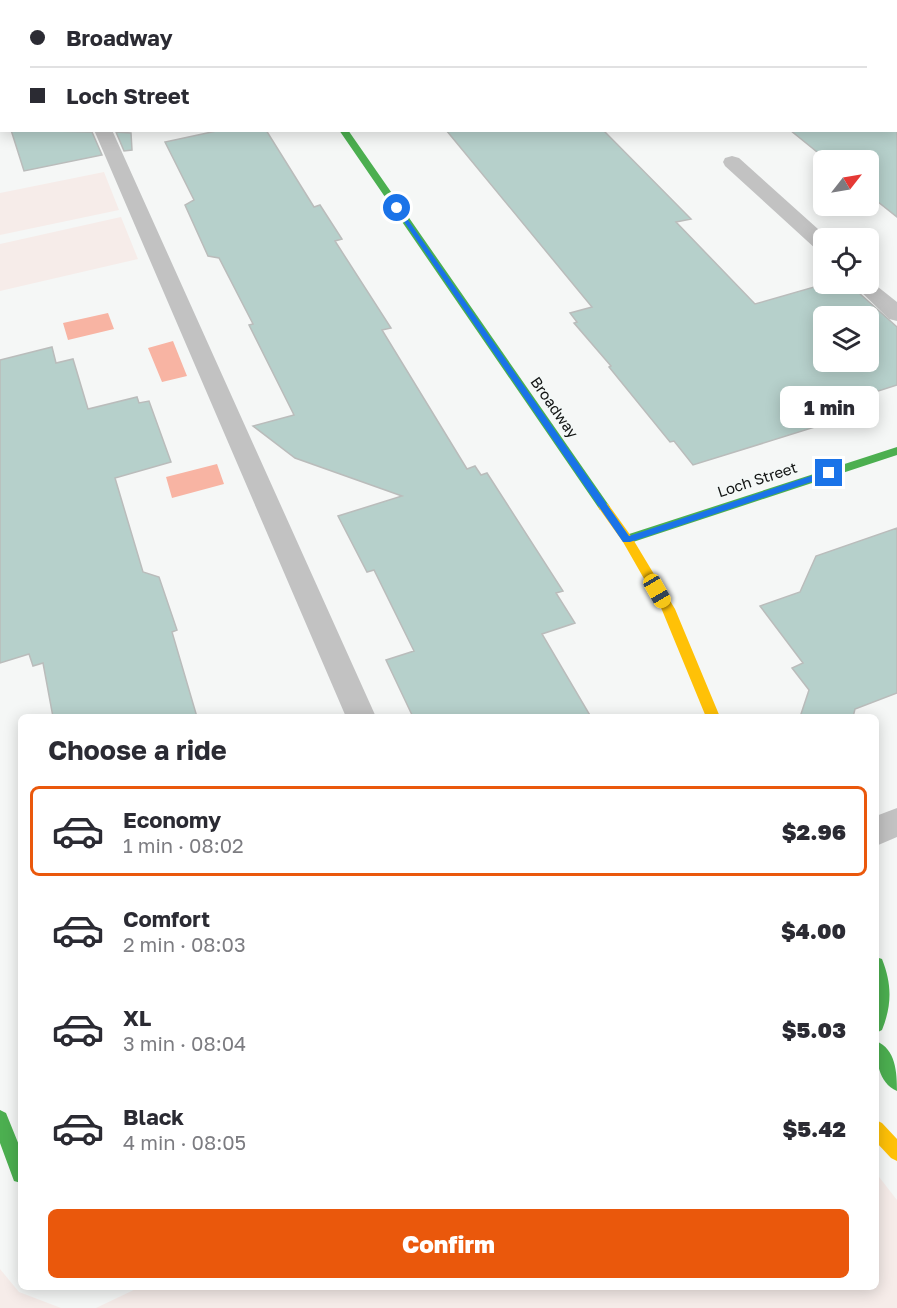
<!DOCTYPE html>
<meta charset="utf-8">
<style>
body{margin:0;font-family:"Golos Text",sans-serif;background:#f2f2f3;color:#2b2b33;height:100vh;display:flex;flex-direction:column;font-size:22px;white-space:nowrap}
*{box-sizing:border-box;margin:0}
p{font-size:20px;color:#7c7c81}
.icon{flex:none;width:33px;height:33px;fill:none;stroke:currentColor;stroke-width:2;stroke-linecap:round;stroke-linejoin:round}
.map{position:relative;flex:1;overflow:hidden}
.side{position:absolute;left:18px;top:714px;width:861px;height:576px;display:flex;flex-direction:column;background:#fff;border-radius:9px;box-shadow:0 3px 15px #0003}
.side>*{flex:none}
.hud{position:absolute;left:0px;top:0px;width:897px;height:132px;box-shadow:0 3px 15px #0003;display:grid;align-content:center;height:132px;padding:0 30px;background:#fff}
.needle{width:39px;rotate:59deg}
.controls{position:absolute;left:813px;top:150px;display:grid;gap:12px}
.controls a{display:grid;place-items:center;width:66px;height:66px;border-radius:9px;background:#fff;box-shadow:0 3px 15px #0003;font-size:30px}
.end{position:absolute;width:27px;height:27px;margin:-14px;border:8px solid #1a73e8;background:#fff;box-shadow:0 0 0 3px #fff}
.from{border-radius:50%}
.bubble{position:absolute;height:42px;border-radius:9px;background:#fff;box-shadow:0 3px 15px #0003;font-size:20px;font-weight:800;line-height:42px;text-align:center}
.car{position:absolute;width:18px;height:36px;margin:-18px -9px;border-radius:8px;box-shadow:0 0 4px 2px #0007;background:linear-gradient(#f5c518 24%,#345 0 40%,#f5c518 0 76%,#345 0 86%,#f5c518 0)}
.hud b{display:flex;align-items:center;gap:21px;height:57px;font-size:22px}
.hud b+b{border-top:2px solid #e1e1e2}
.hud i{width:15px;height:15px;background:#2b2b33}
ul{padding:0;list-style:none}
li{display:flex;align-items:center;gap:18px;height:90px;margin:0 12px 9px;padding:0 18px;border:3px solid transparent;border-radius:9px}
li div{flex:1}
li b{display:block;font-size:22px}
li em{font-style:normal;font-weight:800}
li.current{border-color:#ea580c}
li>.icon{width:54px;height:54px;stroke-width:1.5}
h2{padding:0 30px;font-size:27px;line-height:72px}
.primary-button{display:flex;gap:12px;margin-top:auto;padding:12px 30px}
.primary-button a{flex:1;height:69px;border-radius:9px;background:#ea580c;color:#fff;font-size:24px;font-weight:800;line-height:69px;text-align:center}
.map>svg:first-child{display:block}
.green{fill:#f6ece9}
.water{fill:#f8b4a3}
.building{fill:#b6d0cb;stroke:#babcbb;stroke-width:1.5;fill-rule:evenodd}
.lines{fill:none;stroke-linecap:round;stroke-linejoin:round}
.lane{fill:#c2c2c2;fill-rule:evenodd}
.street{fill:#c2c2c2;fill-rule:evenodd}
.fast{fill:#4caf50;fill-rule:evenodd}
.slow{fill:#ffc107;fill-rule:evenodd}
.jam{fill:#c62828;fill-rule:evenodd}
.route{fill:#1a73e8}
.labels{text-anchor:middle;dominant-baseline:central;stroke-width:4.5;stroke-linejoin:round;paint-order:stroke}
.street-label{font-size:15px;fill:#111312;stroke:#f4f8f7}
</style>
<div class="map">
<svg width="897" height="1308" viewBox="0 0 897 1308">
<rect width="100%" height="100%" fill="#f5f7f6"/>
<path class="green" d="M 104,172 L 119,210 L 0,235 L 0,193 Z
M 121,217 L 138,259 L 0,291 L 0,244 Z
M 876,1173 L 897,1200 L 897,1308 L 96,1308 L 140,1287 L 876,1287 Z
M 0,1269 L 19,1292 L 61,1308 L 0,1308 Z"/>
<path class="water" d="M 108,313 L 114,329 L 68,340 L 63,323 Z
M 173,341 L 187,376 L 162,382 L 148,348 Z
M 217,464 L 224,484 L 172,498 L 166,477 Z"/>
<path class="building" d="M 11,130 L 92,132 L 102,155 L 24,171 Z
M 221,130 L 266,130 L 314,207 L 320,205 L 342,239 L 335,241 L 391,328 L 382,330 L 467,469 L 475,466 L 481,475 L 487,473 L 563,591 L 556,593 L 575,623 L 542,634 L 591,717 L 413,717 L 386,660 L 414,651 L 374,570 L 367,572 L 338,516 L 402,496 L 295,458 L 253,426 L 294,415 L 249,325 L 253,324 L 219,258 L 208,256 L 185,205 L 194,200 L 165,142 Z
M 446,130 L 603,130 L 691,219 L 676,222 L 755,304 L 814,287 L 819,292 L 849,284 L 897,327 L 897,385 L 819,410 L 831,422 L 693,465 L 674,441 L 670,442 L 609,367 L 611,366 L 574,323 L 577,322 L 570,313 L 592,307 ZM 824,316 L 868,316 L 868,362 L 824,362 Z
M 790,130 L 897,130 L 897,217 L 868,194 L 868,160 L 827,160 Z
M 116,132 L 131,133 L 132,150 L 124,151 Z
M 52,347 L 56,363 L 73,359 L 88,409 L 137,397 L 139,403 L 149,401 L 171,462 L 115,478 L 143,572 L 159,577 L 177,630 L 172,632 L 197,717 L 53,717 L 43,663 L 33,666 L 29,654 L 0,663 L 0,360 Z
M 897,528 L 897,693 L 855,709 L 853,717 L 800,717 L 809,690 L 792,668 L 803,663 L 760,606 L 800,592 L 816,556 Z"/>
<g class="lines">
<path class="lane" d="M 38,0 L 54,0 L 54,2 L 39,2 Z
M 94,130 L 112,130 L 376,717 L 346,717 Z
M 732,156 L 739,158 L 828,238 L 824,238 L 824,252 L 817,250 L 725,166 L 723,162 L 725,158 Z
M 868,279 L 897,302 L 897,321 L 889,319 L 853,284 L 868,284 Z
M 897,808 L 897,837 L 876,846 L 876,816 Z"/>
<path class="street" d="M 857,0 L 876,0 L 877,2 L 858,2 Z
M 896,15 L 897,15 L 897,26 L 896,26 Z
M 0,55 L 2,55 L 2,67 L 0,67 Z"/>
<path class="fast" d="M 339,130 L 348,130 L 608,504 L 610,507 L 608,510 L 600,510 Z
M 897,447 L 897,455 L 627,544 L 621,539 L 623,536 Z
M 876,957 L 882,959 C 892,984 892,1005 882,1030 L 876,1033 Z
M 876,1041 C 896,1049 897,1073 897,1091 C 878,1083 876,1059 876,1041 Z
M 0,1110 L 6,1113 L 21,1150 L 21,1183 L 14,1181 L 0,1143 Z"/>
<path class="slow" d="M 604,503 L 608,504 L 631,536 L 675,609 L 720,717 L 706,717 L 662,610 L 623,542 L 598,507 Z
M 876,1120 L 882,1123 L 897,1139 L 897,1161 L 891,1158 L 876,1142 Z"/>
<path class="jam" d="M 248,0 L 256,0 L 256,2 L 249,2 Z"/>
</g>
<path class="route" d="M 394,207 L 399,207 L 629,536 L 826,471 L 832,471 L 832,475 L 630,542 L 623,542 Z"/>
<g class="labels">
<g class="street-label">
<text transform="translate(555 407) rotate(55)">Broadway</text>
<text transform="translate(757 479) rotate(-18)">Loch Street</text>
</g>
</g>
</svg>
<div class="controls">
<a><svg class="needle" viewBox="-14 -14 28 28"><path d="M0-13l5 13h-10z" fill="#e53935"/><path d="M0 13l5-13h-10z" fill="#7c7c81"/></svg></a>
<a><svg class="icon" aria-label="locate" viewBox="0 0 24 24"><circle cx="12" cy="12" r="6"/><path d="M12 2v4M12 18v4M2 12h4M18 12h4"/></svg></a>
<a><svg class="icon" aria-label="layers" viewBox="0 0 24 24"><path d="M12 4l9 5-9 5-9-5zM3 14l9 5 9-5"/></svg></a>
</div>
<i class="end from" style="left:397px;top:208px"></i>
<i class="end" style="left:829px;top:473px"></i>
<div class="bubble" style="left:780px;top:386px;width:99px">1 min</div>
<i class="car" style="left:657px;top:591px;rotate:150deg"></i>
<div class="hud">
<b><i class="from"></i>Broadway</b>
<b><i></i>Loch Street</b>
</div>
<section class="side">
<h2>Choose a ride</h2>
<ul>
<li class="current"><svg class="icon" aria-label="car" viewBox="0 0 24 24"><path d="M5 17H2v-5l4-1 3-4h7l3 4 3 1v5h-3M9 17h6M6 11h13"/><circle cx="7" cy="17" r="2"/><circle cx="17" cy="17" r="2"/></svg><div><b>Economy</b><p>1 min · 08:02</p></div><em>$2.96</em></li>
<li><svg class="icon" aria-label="car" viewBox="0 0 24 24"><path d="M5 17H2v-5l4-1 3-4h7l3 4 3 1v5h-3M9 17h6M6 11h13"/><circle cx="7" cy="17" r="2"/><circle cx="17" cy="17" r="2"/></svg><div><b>Comfort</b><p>2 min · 08:03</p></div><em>$4.00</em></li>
<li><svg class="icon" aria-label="car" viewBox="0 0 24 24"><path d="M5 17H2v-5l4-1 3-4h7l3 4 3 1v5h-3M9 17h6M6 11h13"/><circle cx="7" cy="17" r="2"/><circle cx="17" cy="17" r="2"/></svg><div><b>XL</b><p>3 min · 08:04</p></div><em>$5.03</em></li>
<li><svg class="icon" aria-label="car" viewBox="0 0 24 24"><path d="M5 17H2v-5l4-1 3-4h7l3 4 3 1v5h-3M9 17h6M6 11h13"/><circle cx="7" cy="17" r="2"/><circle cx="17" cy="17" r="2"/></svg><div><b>Black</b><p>4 min · 08:05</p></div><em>$5.42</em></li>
</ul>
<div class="primary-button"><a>Confirm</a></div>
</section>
</div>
